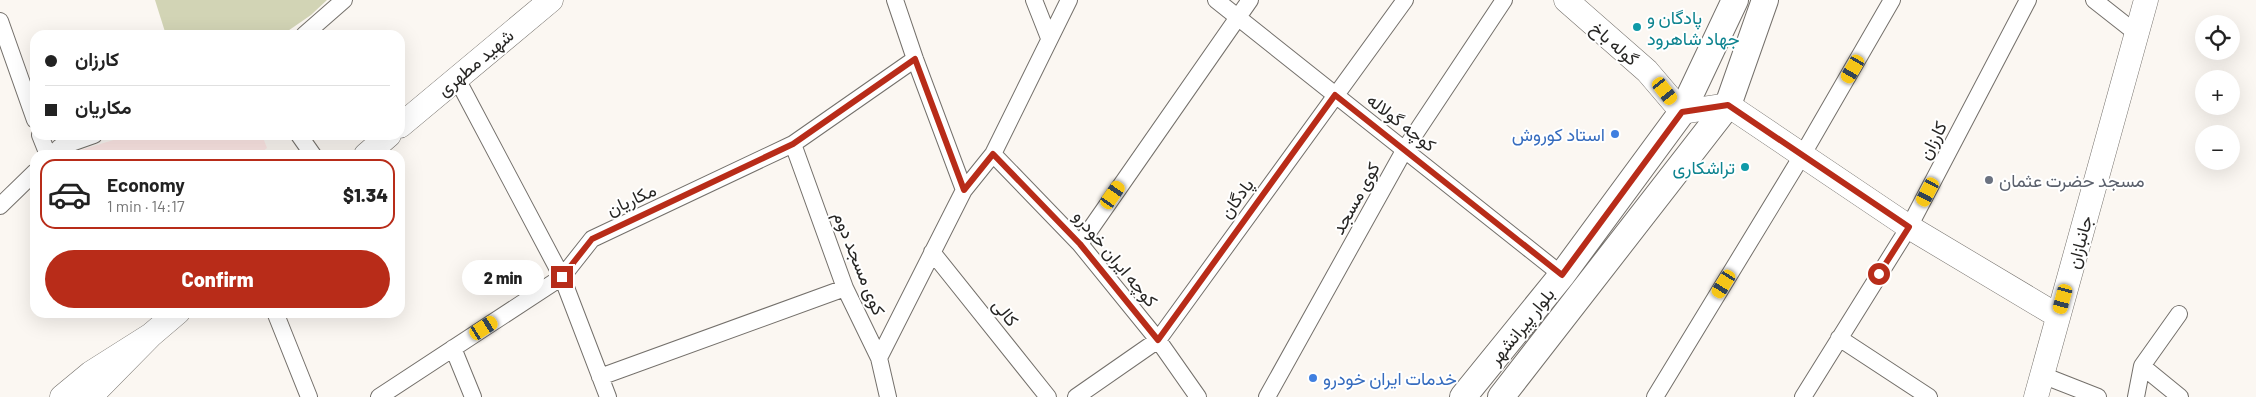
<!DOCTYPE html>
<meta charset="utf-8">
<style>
body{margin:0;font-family:Barlow,Vazirmatn,sans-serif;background:#f6f6f6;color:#222;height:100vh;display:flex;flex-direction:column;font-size:19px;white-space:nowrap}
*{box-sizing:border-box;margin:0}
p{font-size:16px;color:#767676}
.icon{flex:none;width:28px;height:28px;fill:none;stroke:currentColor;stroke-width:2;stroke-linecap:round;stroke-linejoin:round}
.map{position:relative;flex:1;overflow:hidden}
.side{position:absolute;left:30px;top:150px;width:375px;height:168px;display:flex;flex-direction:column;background:#fff;border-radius:15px;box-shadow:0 5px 20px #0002}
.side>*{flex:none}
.guide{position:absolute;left:30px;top:30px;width:375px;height:110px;border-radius:15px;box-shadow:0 5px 20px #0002;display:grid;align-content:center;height:110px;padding:0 15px;background:#fff}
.buttons{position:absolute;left:2195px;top:15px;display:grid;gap:10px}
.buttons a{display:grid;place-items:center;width:45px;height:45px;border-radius:50%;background:#fff;box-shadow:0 5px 20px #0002;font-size:25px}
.end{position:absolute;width:22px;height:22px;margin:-11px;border:6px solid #b82c19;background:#fff;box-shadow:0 0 0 2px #fff}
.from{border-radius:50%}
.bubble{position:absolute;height:35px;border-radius:18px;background:#fff;box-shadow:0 5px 20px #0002;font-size:16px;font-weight:800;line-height:35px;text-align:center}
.car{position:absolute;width:15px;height:30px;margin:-15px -8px;border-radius:6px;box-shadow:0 0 4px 1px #0007;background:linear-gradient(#f5c518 24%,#345 0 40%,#f5c518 0 76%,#345 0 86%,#f5c518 0)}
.guide b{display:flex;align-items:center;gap:18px;height:48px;font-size:19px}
.guide b+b{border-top:1px solid #e0e0e0}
.guide i{width:12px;height:12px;background:#222}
ul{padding:9px 0 0;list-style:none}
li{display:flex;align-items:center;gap:15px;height:70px;margin:0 10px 8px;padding:0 5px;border:2px solid transparent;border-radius:15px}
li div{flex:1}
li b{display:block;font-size:19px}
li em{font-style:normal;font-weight:800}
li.on{border-color:#b82c19}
li>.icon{width:45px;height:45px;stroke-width:1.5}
.cta{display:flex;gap:10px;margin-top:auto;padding:10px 15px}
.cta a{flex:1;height:58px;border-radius:30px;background:#b82c19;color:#fff;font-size:20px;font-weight:800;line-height:58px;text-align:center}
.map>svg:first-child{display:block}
.education{fill:#fee8e6}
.green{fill:#d2d4b5}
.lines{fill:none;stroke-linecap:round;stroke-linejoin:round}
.street-casing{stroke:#74706b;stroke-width:18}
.secondary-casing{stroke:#74706b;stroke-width:25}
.primary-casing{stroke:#74706b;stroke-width:28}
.street{stroke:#fff;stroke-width:16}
.secondary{stroke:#fff;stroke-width:24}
.primary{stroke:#fff;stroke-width:26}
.route{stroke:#b82c19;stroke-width:6}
.culture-dot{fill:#0f9aa8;stroke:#fff;stroke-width:2}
.shop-dot{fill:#3f7fe0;stroke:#fff;stroke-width:2}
.worship-dot{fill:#6b7280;stroke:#fff;stroke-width:2}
.labels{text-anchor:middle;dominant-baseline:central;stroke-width:4;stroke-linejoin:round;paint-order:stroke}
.culture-label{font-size:18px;fill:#0d838f;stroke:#fff;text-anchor:start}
.street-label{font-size:18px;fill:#272624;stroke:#fff}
.shop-label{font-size:18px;fill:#366cbe;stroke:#fff;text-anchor:end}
.worship-label{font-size:18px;fill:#5b616d;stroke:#fff;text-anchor:start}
</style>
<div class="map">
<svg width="2256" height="397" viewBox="0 0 2256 397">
<rect width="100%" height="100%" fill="#fbf7f2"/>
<path class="education" d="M 130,135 L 262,135 L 267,148 L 258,155 L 64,155 Z"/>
<path class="green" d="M 155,0 L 327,0 L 311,15 L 282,35 L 166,35 Z"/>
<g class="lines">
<g class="street-casing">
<path id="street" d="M 895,0 L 915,59 L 964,190
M 1034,0 L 1049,38
M 1216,0 L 1562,275
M 2094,0 L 2136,33
M 0,21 L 35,120
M 304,35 L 344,0
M 456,77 L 562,277 L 608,397
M 40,135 L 48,155
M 299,135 L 313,155
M 793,144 L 845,288 L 879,358 L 888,397
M 993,154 L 1080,244 L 1158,340 L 1198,397
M 52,155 L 60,147 L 94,135
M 0,206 L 35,172
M 1080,244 L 1250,0
M 932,252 L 1048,397
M 275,312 L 309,397
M 1839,338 L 1929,397
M 453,348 L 473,397
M 879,358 L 964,190 L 993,154 L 1069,0
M 2142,366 L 2179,314
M 2042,375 L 2098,397
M 600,377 L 845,288
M 379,397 L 562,277 L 592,239 L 793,144 L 915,59
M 1076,397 L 1158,340 L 1405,0
M 1267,397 L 1405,149 L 1504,0
M 1655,397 L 1803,154 L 1892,0
M 1803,397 L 1909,227 L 2028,0
M 2136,397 L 2142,366 L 2180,397"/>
</g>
<g class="secondary-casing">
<path id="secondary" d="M 1566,0 L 1647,71 L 1682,112 L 1728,105 L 1909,227 L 2058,316
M 400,126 L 551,0
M 366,155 L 389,135
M 151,335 L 178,312
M 62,397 L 91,373 L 151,335 L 90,397
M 2036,397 L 2146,0"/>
</g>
<g class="primary-casing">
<path id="primary" d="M 1463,397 L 1562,275 L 1682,112 L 1735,0
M 1501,397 L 1728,105 L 1765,0"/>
</g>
<use href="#street" class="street"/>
<use href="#secondary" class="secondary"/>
<use href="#primary" class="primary"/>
</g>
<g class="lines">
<path class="route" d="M 562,277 L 592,239 L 793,144 L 915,59 L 964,190 L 993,154 L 1080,244 L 1158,340 L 1335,95 L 1562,275 L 1682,112 L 1728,105 L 1909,227 L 1879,274"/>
</g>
<g class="culture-dot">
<circle cx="1637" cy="27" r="5"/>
<circle cx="1745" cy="167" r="5"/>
</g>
<g class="shop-dot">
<circle cx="1615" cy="134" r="5"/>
<circle cx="1313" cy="378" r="5"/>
</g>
<circle class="worship-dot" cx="1989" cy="180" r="5"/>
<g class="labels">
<g class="culture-label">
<text x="1647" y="17">پادگان و<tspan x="1647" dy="21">جهاد شاهرود</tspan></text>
<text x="1735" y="167" text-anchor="end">تراشکاری</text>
</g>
<g class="street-label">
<text transform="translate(1615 43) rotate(41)">گوله باخ</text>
<text transform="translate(475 62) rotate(-40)">شهید مطهری</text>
<text transform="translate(1402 122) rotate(38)">کوچه گولاله</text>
<text transform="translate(1932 140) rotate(-62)">کارزان</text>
<text transform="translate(1236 198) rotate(-54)">پادگان</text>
<text transform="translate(1355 198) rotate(-61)">کوی مسجد</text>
<text transform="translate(631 199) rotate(-25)">مکاریان</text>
<text transform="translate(2079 242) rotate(-75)">جانبازان</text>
<text transform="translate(1116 258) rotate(50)">کوچه ایران خودرو</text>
<text transform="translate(860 263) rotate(68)">کوی مسجد دوم</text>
<text transform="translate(1006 312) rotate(51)">کالی</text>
<text transform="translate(1521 326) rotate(-51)">بلوار پیرانشهر</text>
</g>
<g class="shop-label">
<text x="1605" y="134">استاد کوروش</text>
<text x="1323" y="378" text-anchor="start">خدمات ایران خودرو</text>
</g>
<g class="worship-label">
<text x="1999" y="180">مسجد حضرت عثمان</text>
</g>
</g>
</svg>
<div class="buttons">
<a><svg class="icon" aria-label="locate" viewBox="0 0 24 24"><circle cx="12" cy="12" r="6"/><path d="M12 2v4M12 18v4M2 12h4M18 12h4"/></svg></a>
<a>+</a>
<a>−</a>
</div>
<i class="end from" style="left:1879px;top:274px"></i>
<i class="end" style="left:562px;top:277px"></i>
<div class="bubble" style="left:462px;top:260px;width:82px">2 min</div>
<i class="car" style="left:1853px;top:69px;rotate:210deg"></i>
<i class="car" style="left:1665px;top:91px;rotate:142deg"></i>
<i class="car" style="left:1928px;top:192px;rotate:208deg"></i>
<i class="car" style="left:1113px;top:195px;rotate:35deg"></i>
<i class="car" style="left:1724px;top:284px;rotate:212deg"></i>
<i class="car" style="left:2063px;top:299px;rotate:195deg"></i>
<i class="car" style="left:484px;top:328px;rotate:57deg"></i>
<div class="guide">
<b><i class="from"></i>کارزان</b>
<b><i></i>مکاریان</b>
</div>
<section class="side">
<ul>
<li class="on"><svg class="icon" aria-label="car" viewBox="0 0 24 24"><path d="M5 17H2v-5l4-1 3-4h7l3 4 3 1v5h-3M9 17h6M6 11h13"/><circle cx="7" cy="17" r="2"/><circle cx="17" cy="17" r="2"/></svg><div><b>Economy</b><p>1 min · 14:17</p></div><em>$1.34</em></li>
</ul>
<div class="cta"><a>Confirm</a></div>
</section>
</div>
